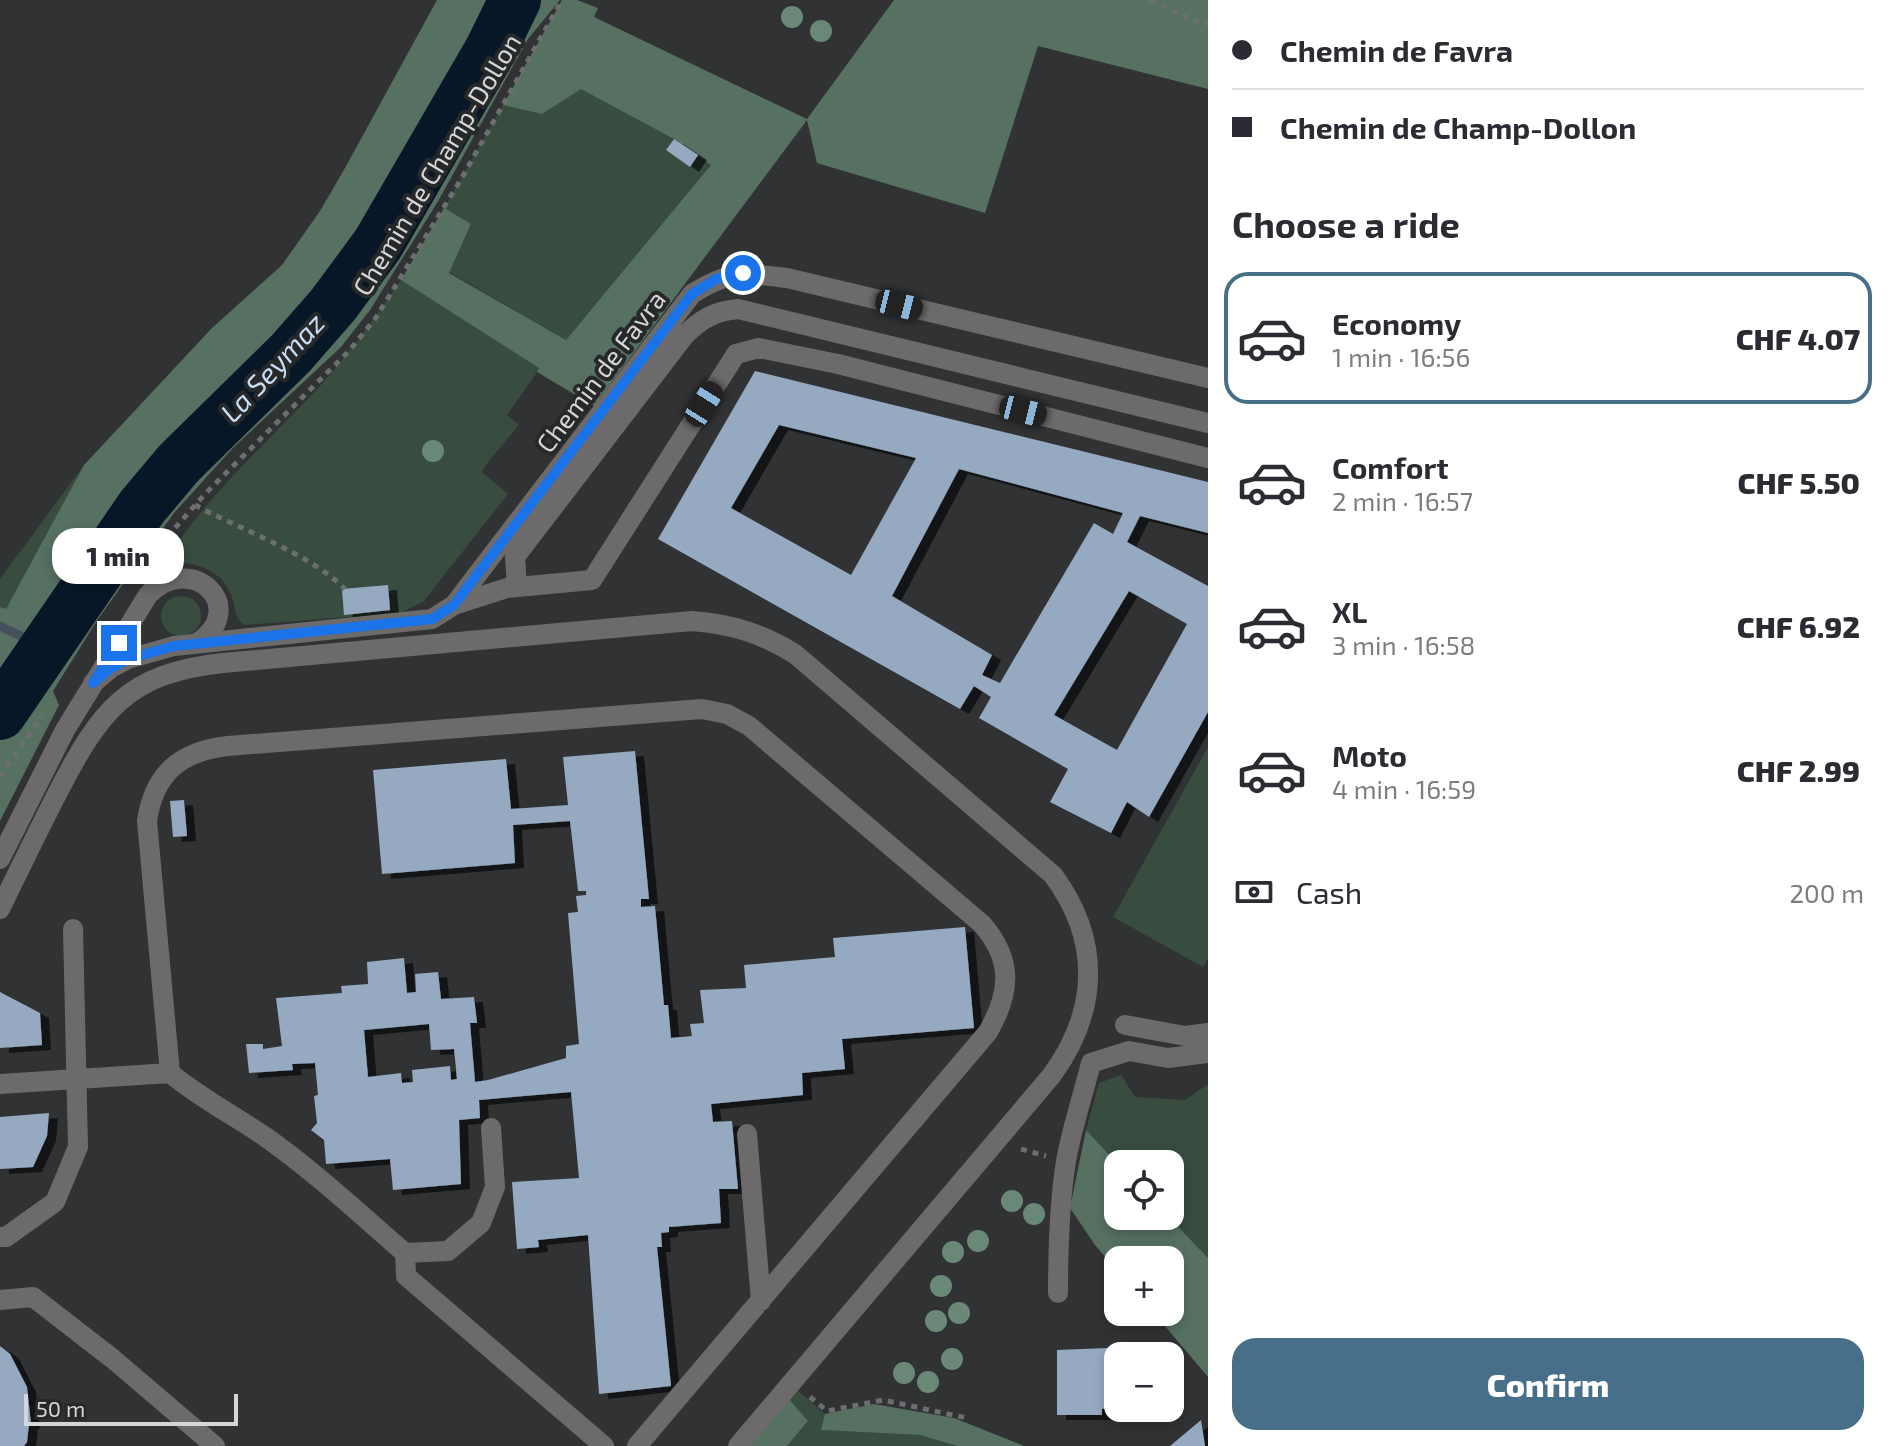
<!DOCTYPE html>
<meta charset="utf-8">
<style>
body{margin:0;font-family:"Exo 2",sans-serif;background:#f2f2f3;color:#2b2b33;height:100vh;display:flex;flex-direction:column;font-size:30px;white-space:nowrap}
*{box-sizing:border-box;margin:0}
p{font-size:26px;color:#7c7c81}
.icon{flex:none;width:44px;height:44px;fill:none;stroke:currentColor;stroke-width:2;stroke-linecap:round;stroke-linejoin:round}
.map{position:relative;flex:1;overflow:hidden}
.sheet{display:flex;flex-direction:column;background:#fff;width:680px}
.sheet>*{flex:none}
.banner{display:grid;align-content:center;height:176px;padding:0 24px;background:#fff}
.controls{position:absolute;left:1104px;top:1150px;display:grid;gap:16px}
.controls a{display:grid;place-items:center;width:80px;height:80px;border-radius:16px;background:#fff;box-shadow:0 4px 12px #0003;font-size:40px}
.scale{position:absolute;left:24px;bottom:20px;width:214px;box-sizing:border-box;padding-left:8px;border:4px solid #d4d6d7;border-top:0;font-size:22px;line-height:28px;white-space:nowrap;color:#d4d6d7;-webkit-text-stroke:6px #26282a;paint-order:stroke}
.end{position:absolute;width:36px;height:36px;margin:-18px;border:10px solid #1a73e8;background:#fff;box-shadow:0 0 0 4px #fff}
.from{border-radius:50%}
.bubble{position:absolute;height:56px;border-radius:24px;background:#fff;box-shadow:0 4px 12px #0003;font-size:26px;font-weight:800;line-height:56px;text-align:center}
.car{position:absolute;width:24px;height:48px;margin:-24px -12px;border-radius:10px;box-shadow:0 0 6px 2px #0007;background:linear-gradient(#222 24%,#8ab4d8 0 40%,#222 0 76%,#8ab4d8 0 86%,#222 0)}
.banner b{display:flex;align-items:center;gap:28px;height:76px;font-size:30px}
.banner b+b{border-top:2px solid #e1e1e2}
.banner i{width:20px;height:20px;background:#2b2b33}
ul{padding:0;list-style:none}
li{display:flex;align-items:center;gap:24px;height:132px;margin:0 16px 12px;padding:0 8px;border:4px solid transparent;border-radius:24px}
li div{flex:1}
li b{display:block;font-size:30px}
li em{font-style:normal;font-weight:800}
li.current{border-color:#486f89}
li>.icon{width:72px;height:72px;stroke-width:1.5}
h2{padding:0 24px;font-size:36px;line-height:96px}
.pay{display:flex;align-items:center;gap:20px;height:88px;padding:0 24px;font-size:30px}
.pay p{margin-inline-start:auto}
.action{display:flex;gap:16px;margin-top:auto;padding:16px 24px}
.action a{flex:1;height:92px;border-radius:24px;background:#486f89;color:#fff;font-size:32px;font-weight:800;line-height:92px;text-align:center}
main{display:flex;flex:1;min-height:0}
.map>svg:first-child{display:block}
.green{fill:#384c40}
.forest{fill:#567161}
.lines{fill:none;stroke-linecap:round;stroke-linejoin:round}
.stream{stroke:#45505c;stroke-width:9}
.river{stroke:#081728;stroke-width:52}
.building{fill:#95a9c0;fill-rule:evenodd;filter:url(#shadow)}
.path{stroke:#6c6e70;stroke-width:5;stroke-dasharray:6 6;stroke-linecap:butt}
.minor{stroke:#6c6a6a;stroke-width:20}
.tree{fill:#6a8878}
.route{stroke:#1a73e8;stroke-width:10}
.labels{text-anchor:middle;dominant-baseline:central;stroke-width:8;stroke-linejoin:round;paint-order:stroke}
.street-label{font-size:26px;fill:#d4d6d7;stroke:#26282a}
.water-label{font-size:28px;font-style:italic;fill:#c8def7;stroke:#26282a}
</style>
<main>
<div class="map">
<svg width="1208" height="1446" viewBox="0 0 1208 1446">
<defs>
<filter id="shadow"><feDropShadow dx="9" dy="5" stdDeviation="0" flood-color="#0009"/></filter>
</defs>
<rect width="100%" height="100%" fill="#303234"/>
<path class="green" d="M 581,88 L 674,139 L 667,150 L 690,167 L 698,155 L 712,165 L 566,340 L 449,272 L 471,225 L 444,208 L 503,105 L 542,114 Z
M 401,280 L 540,368 L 507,415 L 519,425 L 488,462 L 482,472 L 508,494 L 423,602 L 400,613 L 245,625 C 234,618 236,609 232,598 C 222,567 194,562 165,562 C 206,496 266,444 319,387 C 349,354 375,317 401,280 Z
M 84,465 L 6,610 L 0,607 L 0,579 Z
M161 616a20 20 0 1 1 40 0a20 20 0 1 1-40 0Z
M 1208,747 L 1208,958 L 1203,967 L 1113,917 Z
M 1121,1075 L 1135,1097 L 1185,1100 L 1208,1084 L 1208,1258 L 1168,1216 L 1170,1216 L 1170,1164 L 1118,1164 L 1086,1130 L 1099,1083 Z
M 796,1389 L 825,1414 L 822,1430 L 920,1435 L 957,1446 L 787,1446 L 808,1421 L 789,1399 Z"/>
<path class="forest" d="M 437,0 L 560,0 L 528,39 L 437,203 L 370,310 L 341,347 L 233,448 L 174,513 L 98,619 L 53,691 L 59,705 L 0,821 L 0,607 L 6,609 L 84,465 L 212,328 L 282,265 L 320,211 L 345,168 Z
M 562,0 L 577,0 L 598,8 L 594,17 L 807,119 L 894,0 L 1208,0 L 1208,89 L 1038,46 L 985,213 L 817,163 L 807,120 L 594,406 L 537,372 L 539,368 L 401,280 L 444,208 L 471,224 L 449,273 L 566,340 L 711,165 L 674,139 L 581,89 L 542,114 L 503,105 Z
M 1086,1130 L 1118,1164 L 1118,1216 L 1168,1216 L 1208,1258 L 1208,1377 L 1153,1312 L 1170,1312 L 1170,1260 L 1118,1260 L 1118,1272 L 1095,1245 L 1070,1208 Z
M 789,1399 L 808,1421 L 787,1446 L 749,1446 Z
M 874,1404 L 954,1418 L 1024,1446 L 957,1446 L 920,1435 L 821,1430 L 825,1414 Z"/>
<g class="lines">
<path class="stream" d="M 0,626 L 46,648"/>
<path class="river" d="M 0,714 L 142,507 L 179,463 L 291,353 L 333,305 L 378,244 L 491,49 L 515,0"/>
</g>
<path class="building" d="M 674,139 L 698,155 L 690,167 L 666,150 Z
M 755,371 L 1208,482 L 1208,533 L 1140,516 L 1127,542 L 1208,586 L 1208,712 L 1149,817 L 1127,802 L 1111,833 L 1050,802 L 1068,769 L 979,718 L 991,697 L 974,686 L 960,709 L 658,539 ZM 779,425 L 916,458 L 851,575 L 731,508 ZM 959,469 L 1123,513 L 1113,534 L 1094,523 L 1000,683 L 982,675 L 992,655 L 892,596 ZM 1129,591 L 1187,624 L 1117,750 L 1054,715 Z
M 388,585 L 390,610 L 344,615 L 342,589 Z
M 635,751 L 649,899 L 641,899 L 641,907 L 655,906 L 664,1005 L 668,1005 L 671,1038 L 692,1036 L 690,1024 L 704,1023 L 700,990 L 746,988 L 744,965 L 835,957 L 833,938 L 965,927 L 974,1028 L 842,1039 L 845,1069 L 802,1073 L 803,1095 L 711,1104 L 713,1122 L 732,1121 L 738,1189 L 719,1189 L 721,1223 L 669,1227 L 669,1232 L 661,1233 L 662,1247 L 657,1247 L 671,1386 L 599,1394 L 588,1235 L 538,1240 L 539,1247 L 517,1249 L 512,1182 L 579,1178 L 571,1092 L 479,1100 L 480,1118 L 459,1120 L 461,1184 L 393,1190 L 390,1159 L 326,1164 L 324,1140 L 311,1130 L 317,1123 L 314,1096 L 318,1095 L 315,1063 L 292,1064 L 293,1070 L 249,1073 L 246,1044 L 263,1044 L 263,1049 L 282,1046 L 276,998 L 342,993 L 341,986 L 368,984 L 367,962 L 404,958 L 407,993 L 416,992 L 415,974 L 438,972 L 441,999 L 474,997 L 477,1023 L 470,1023 L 475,1082 L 488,1080 L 566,1058 L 566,1046 L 579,1044 L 568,913 L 578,912 L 576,896 L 586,895 L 586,891 L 578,891 L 570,821 L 513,825 L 515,863 L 382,874 L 373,770 L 506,759 L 511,809 L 568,805 L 563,757 ZM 429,1024 L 431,1050 L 454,1049 L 457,1079 L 451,1080 L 450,1066 L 412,1070 L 413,1082 L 402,1083 L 401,1073 L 368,1077 L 364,1030 Z
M 184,800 L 187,836 L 173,837 L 170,801 Z
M 0,992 L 40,1013 L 42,1045 L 0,1048 Z
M 49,1113 L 47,1136 L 33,1167 L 0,1169 L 0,1117 Z
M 1115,1344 L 1138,1344 L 1137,1356 L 1118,1356 L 1118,1404 L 1102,1409 L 1102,1415 L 1057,1415 L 1057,1350 L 1107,1348 Z
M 0,1346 L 10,1354 L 27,1387 L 31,1424 L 29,1424 L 27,1442 L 24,1446 L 0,1446 Z
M 1201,1420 L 1205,1446 L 1170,1446 Z"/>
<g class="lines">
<path class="path" d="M 1150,0 L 1190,19 L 1208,24
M 195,505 C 239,529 311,554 345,589
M 159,560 L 175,528 L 205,494 L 349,351 L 375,319 L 460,181 L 562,0
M 141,568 L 165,538
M 0,777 L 42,716
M 1021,1149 L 1046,1156
M 810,1397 L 827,1411 L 883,1400 L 967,1418"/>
<path class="minor" d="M 517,587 L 515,557 L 685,335 C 701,319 715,311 738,309 L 1208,423
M 454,605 L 507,588 L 592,580 L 736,354 L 759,348 L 838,364 L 1208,458
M 93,683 L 111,668 L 128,659 L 174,646 L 432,619 L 454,605 L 692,294 C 730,270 743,273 787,278 L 1208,378
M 0,859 L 65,730 L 148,595 C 192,550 251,608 197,643
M 0,909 C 19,870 38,831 58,792 C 100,711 127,673 223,663 L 692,621 C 731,624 761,633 795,654 L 1053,875 C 1101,940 1099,1010 1052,1075 L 738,1446
M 1125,1025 L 1185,1036 L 1208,1033
M 0,1084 L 170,1073
M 747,1134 L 761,1301
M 0,1237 L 6,1237 L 55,1202 L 78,1147 L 73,929
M 405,1253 L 448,1251 L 481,1223 L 495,1187 L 491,1128
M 1058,1293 C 1058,1248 1059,1205 1066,1161 C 1072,1128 1083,1095 1091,1063 L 1129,1051 L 1168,1058 L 1208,1053
M 0,1300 L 33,1297 L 113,1359 L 215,1446
M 604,1446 L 406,1276 L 405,1253 C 360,1214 316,1173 267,1138 C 235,1116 200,1098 170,1073 L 147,821 C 154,773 181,751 228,746 L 702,709 L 727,714 L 749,726 L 982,924 C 1013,960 1011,992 988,1032 L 637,1446"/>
</g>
<g class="tree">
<circle cx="792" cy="17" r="11"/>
<circle cx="821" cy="31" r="11"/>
<circle cx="433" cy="451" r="11"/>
<circle cx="1012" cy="1201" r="11"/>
<circle cx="1034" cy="1214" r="11"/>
<circle cx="978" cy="1241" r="11"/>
<circle cx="953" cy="1252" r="11"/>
<circle cx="941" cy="1286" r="11"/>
<circle cx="959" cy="1313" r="11"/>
<circle cx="936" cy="1321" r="11"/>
<circle cx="952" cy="1359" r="11"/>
<circle cx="904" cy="1373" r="11"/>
<circle cx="928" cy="1382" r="11"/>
</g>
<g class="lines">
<path class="route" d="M 119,643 L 93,683 L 111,668 L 128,659 L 174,646 L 432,619 L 454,605 L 692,294 L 716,279 L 743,273"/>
</g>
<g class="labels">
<g class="street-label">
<text transform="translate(436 164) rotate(-59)">Chemin de Champ-Dollon</text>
<text transform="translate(600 371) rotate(-53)">Chemin de Favra</text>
</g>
<g class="water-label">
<text transform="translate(272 367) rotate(-47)">La Seymaz</text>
</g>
</g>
</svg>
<div class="controls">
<a><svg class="icon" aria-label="locate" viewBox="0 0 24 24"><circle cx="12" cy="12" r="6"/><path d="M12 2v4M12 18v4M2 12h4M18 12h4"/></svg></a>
<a>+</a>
<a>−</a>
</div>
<div class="scale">50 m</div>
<i class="end from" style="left:743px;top:273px"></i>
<i class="end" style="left:119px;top:643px"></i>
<div class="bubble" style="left:52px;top:528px;width:132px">1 min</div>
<i class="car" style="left:899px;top:305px;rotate:104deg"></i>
<i class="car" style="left:704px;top:404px;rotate:32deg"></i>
<i class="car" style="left:1023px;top:411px;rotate:104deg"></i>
</div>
<section class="sheet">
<div class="banner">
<b><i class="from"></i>Chemin de Favra</b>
<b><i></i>Chemin de Champ-Dollon</b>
</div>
<h2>Choose a ride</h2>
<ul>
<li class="current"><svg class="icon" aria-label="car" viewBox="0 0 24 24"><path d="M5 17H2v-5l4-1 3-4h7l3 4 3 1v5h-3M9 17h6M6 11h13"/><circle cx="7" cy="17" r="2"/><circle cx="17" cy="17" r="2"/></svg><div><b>Economy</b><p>1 min · 16:56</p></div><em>CHF 4.07</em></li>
<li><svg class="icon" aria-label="car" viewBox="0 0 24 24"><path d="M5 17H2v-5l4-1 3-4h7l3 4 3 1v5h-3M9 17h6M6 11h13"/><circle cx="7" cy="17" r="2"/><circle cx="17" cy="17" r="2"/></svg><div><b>Comfort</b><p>2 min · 16:57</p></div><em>CHF 5.50</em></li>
<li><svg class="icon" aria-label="car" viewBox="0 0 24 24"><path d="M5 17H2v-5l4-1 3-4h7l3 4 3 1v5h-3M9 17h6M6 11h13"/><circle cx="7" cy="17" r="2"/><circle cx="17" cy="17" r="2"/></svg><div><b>XL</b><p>3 min · 16:58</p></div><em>CHF 6.92</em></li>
<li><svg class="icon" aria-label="car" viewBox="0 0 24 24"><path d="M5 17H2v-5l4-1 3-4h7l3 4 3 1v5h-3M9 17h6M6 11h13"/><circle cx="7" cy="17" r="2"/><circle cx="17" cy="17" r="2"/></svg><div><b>Moto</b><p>4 min · 16:59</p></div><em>CHF 2.99</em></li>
</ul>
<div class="pay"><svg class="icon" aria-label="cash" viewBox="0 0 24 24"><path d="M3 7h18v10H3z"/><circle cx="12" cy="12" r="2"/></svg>Cash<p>200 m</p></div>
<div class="action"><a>Confirm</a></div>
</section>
</main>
